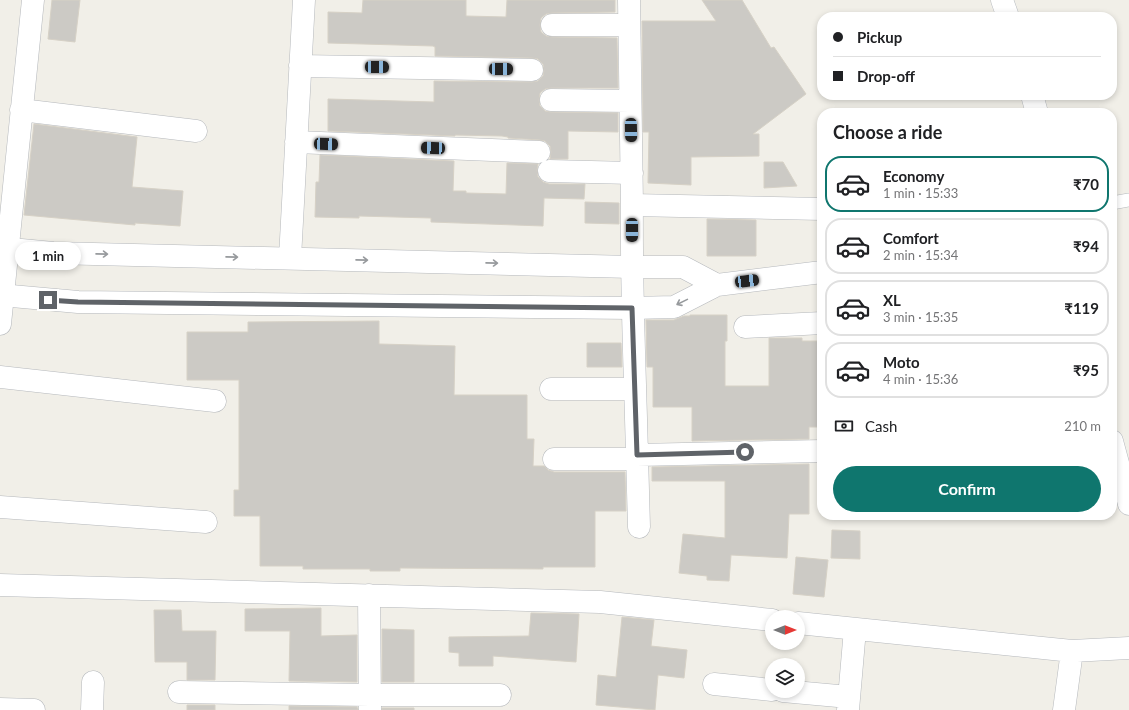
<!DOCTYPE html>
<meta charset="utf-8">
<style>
body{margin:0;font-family:Lato,sans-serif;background:#f2f2f2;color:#202124;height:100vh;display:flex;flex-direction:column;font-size:15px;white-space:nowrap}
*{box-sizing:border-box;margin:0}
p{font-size:13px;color:#757577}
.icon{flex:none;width:22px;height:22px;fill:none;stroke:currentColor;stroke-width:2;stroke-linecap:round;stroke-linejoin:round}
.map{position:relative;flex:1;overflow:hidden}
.drawer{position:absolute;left:817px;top:108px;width:300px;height:412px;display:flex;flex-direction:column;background:#fff;border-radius:16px;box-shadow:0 2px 6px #0003}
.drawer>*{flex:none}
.guide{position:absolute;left:817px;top:12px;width:300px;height:88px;border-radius:16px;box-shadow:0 2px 6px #0003;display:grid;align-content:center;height:88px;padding:0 16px;background:#fff}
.needle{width:26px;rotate:90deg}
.tools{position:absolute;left:765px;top:610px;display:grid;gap:8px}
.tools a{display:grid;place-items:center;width:40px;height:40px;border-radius:50%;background:#fff;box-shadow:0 2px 6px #0003;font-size:20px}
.end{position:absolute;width:18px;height:18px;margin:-9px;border:5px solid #5f6368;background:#fff;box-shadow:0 0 0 2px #fff}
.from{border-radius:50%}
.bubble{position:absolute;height:28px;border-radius:14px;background:#fff;box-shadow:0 2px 6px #0003;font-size:13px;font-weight:700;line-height:28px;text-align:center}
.car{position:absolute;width:12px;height:24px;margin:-12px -6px;border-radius:5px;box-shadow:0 0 3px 1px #0007;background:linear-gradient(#222 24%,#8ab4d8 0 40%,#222 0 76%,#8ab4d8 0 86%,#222 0)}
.guide b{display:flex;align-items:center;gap:14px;height:38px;font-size:15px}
.guide b+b{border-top:1px solid #e0e0e0}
.guide i{width:10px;height:10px;background:#202124}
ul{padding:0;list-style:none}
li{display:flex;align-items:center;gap:12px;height:56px;margin:0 8px 6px;padding:0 8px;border:2px solid #e0e0e0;border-radius:16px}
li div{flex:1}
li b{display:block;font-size:15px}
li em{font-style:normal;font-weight:700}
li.active{border-color:#0f766e}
li>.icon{width:36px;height:36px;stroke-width:1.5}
h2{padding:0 16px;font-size:18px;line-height:48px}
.pay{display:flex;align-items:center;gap:10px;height:44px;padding:0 16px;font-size:15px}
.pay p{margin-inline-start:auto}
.action{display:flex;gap:8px;margin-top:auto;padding:8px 16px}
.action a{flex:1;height:46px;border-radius:24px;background:#0f766e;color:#fff;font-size:16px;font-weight:700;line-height:46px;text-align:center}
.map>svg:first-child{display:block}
.building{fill:#cccac5;stroke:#d6d1c6}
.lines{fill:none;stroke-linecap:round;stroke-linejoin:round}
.service-casing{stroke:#b5b8bc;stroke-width:14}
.minor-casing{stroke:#b5b8bc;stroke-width:23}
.tertiary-casing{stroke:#b5b8bc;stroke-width:23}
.secondary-casing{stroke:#b6babf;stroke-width:23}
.service{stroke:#fff;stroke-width:13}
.minor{stroke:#fff;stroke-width:22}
.tertiary{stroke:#fff;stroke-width:22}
.secondary{stroke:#fff;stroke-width:22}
.oneway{stroke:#979a9d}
.route{stroke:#5f6368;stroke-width:5}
</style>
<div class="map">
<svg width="1129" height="710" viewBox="0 0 1129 710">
<rect width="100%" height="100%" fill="#f1efe8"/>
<path class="building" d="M 52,0 L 80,0 L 75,42 L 48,39 Z
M 363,0 L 466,0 L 466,16 L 506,17 L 507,0 L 615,0 L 615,12 L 552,13 L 546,14 L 541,18 L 540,25 L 541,32 L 546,36 L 552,37 L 617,38 L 618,88 L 551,88 L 545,89 L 540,93 L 539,100 L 540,106 L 545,111 L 550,112 L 618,113 L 618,132 L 568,131 L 568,159 L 550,159 L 551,152 L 550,146 L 545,141 L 540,140 L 508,138 L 508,137 L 502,136 L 455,135 L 455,136 L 328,131 L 328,99 L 434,102 L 434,81 L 532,82 L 538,81 L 543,76 L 544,71 L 543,64 L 538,59 L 532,58 L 435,56 L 435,47 L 433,46 L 328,43 L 328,12 L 362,13 Z
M 702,0 L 742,0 L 771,48 L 774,47 L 806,94 L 753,134 L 759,134 L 759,156 L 691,157 L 691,185 L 648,183 L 649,132 L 643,132 L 642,21 L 716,21 Z
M 34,124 L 137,137 L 132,187 L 183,191 L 180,226 L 135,223 L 135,225 L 24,215 Z
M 320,155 L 454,161 L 453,191 L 466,191 L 466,193 L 506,194 L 507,163 L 538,164 L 537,170 L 538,177 L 543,182 L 549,184 L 585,184 L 584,199 L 544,198 L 543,226 L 431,222 L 431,218 L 359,216 L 359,218 L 315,217 L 316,182 L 319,182 Z
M 764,162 L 783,162 L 797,186 L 764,188 Z
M 585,202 L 619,203 L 619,224 L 585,223 Z
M 707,219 L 756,220 L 756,256 L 707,256 Z
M 690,315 L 727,315 L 727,341 L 725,341 L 725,386 L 769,386 L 769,338 L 802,338 L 802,341 L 822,341 L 822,427 L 809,427 L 809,439 L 692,441 L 692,407 L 653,407 L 653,367 L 647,367 L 646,320 L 674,320 L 684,316 L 690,316 Z
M 379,321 L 379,344 L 455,346 L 454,395 L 527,395 L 527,439 L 534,439 L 533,466 L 544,466 L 548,470 L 554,472 L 625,472 L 626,511 L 595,511 L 595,567 L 543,567 L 543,569 L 400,568 L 400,571 L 370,571 L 370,569 L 303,569 L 303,566 L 260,566 L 260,516 L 234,516 L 234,490 L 239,490 L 239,380 L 187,380 L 187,332 L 248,332 L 248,322 Z
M 587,343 L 621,343 L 622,367 L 587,367 Z
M 809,464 L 809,514 L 789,514 L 787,558 L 731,555 L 729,581 L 707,580 L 707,576 L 679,573 L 683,534 L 725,538 L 725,481 L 652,481 L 652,467 Z
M 832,530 L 860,531 L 860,559 L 831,558 Z
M 796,557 L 828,560 L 824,597 L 793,594 Z
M 321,608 L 321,636 L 357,635 L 357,682 L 289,681 L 290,631 L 245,631 L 245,609 Z
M 154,610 L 181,610 L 182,631 L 216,631 L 215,680 L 187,680 L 187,662 L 155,662 Z
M 531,613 L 579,614 L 576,662 L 493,656 L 493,666 L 459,666 L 459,653 L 449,652 L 449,637 L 529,636 Z
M 622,617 L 654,620 L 651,646 L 687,650 L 684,678 L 658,675 L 655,710 L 596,705 L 598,675 L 616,677 Z
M 382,629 L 414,630 L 414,682 L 382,682 Z
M 187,705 L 215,705 L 215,710 L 187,710 Z
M 289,706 L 357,707 L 358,710 L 289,710 Z
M 382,708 L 414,708 L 414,710 L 382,710 Z"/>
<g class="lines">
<g class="service-casing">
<path id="service" d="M 1112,203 L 1129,200"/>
</g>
<g class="minor-casing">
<path id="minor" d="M 629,0 L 632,205
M 552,25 L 629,25
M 300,66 L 532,70
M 551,100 L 630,101
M 21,110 L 196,131
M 296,142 L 539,152
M 549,171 L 632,173
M 822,209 L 632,205 C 631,289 635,372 637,455 L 822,451
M 290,258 L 304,0
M 0,324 L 33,0
M 745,327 L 822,323
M 0,377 L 215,401
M 551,389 L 635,389
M 637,455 L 639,527
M 554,459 L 637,459
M 0,507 L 206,522
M 0,585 L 600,602 L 772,620
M 369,595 L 370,710
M 798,623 L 1072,651 L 1129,648
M 714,684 L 772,690
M 783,691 L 849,697
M 179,692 L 370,695 L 500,695
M 0,709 L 34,710
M 92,710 L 93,682
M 848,710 L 855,629
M 1064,710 L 1072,651"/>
</g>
<g class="tertiary-casing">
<path id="tertiary" d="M 0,248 L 53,253 L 632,267 L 683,267 L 717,285
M 0,295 L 78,302 L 632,308 L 674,307 L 717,285 L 822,272"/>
</g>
<g class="secondary-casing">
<path id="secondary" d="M 1002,0 L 1008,17
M 1032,95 L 1037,113
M 1112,441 L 1129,504"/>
</g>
<use href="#service" class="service"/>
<use href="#minor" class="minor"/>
<use href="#tertiary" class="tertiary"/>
<use href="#secondary" class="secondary"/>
</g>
<defs><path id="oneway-shaft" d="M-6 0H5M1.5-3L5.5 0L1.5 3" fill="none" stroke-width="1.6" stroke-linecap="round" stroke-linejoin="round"/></defs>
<g class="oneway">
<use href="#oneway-shaft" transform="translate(102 254) rotate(1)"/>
<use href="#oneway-shaft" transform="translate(232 257) rotate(1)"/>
<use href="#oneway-shaft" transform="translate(362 260) rotate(1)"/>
<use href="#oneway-shaft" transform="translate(492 263) rotate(1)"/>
<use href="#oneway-shaft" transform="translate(682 302) rotate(154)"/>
</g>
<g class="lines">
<path class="route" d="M 48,300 L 78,302 L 632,308 L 637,455 L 745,452"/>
</g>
</svg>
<div class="tools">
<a><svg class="needle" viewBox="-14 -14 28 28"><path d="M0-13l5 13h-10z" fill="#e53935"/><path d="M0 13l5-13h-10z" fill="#757577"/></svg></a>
<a><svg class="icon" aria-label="layers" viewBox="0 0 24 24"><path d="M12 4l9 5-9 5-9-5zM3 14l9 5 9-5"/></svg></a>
</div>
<i class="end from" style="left:745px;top:452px"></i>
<i class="end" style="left:48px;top:300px"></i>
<div class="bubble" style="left:15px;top:242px;width:66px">1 min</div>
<i class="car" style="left:377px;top:67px;rotate:91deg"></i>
<i class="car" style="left:501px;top:69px;rotate:91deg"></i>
<i class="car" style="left:631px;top:130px;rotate:179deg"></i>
<i class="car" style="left:326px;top:144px;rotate:92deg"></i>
<i class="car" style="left:433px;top:148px;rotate:272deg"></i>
<i class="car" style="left:632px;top:230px;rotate:180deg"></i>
<i class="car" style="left:747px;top:281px;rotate:83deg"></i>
<div class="guide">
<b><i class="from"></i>Pickup</b>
<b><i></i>Drop-off</b>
</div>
<section class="drawer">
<h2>Choose a ride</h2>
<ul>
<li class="active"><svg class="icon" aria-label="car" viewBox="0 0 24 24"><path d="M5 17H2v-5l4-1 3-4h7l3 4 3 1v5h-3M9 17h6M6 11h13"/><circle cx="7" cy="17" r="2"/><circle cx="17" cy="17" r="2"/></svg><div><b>Economy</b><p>1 min · 15:33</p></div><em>₹70</em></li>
<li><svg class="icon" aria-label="car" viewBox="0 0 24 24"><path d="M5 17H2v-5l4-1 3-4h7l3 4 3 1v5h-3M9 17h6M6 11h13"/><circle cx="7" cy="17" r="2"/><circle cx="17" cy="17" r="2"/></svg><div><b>Comfort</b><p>2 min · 15:34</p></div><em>₹94</em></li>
<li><svg class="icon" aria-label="car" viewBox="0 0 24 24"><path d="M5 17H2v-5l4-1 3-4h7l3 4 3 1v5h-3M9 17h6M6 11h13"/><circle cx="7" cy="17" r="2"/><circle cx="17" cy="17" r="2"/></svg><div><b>XL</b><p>3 min · 15:35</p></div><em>₹119</em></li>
<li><svg class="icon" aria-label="car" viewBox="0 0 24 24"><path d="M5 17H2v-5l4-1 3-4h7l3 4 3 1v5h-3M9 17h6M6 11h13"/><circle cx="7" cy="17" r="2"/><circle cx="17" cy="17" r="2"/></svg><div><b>Moto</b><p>4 min · 15:36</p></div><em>₹95</em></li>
</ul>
<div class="pay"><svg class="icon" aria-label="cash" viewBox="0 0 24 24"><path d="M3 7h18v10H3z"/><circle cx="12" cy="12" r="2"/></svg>Cash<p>210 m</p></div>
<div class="action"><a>Confirm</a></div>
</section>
</div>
